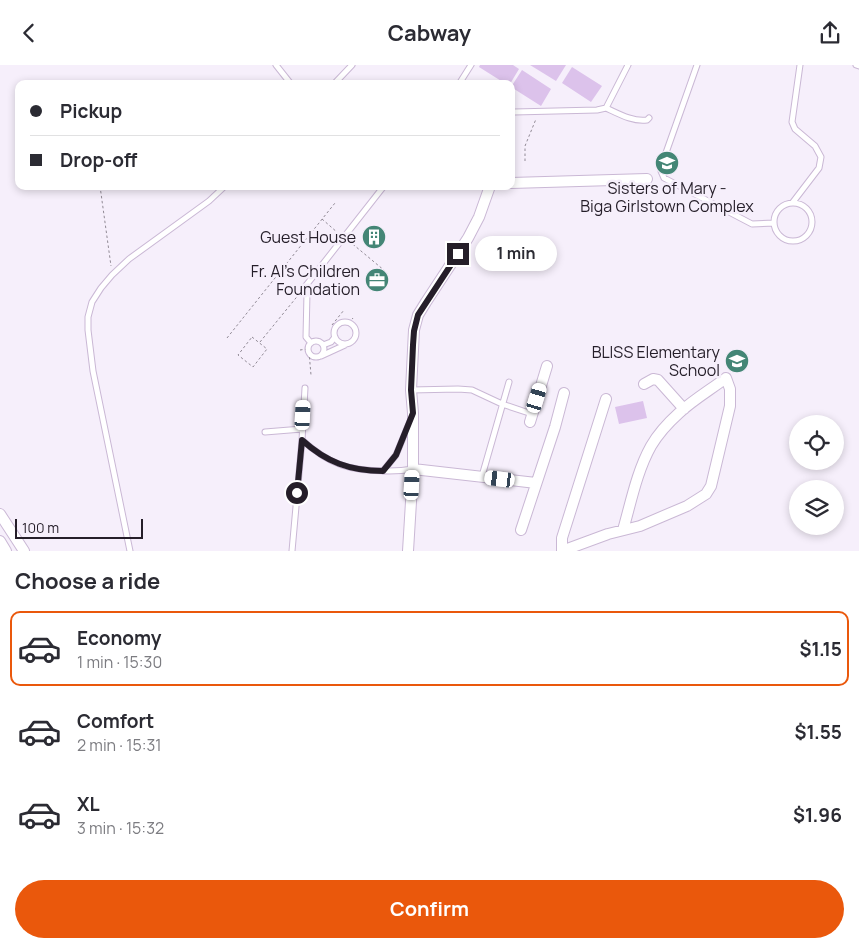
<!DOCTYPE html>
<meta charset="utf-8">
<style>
body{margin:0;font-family:Manrope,sans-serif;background:#f2f2f3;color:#2b2b33;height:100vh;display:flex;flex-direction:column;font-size:19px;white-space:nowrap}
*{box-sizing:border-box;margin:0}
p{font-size:16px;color:#7c7c81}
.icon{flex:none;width:28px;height:28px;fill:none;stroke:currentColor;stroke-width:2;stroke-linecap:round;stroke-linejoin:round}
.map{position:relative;height:486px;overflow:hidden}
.details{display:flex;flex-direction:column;background:#fff;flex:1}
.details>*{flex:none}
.guide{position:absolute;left:15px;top:15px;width:500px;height:110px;border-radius:10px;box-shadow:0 2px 8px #0003;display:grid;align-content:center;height:110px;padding:0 15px;background:#fff}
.fabs{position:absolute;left:789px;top:350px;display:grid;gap:10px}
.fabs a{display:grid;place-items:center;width:55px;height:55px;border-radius:50%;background:#fff;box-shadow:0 2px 8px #0003;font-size:25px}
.scale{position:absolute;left:15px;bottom:12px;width:128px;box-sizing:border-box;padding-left:5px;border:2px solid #251e29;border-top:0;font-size:14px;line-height:18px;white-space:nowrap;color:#251e29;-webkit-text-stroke:4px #f6effb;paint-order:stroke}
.end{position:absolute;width:22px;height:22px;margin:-11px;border:6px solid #251e29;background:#fff;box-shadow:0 0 0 2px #fff}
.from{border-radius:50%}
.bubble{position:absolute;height:35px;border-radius:18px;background:#fff;box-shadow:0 2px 8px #0003;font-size:16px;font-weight:700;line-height:35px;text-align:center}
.car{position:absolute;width:15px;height:30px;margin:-15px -8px;border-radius:6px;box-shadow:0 0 4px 1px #0007;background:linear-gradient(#fff 24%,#345 0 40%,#fff 0 76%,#345 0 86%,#fff 0)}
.guide b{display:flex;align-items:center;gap:18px;height:48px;font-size:19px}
.guide b+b{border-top:1px solid #e1e1e2}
.guide i{width:12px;height:12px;background:#2b2b33}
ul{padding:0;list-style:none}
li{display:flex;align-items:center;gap:15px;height:75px;margin:0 10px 8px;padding:0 5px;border:2px solid transparent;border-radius:10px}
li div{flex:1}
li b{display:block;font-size:19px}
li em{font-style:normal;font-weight:700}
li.active{border-color:#ea580c}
li>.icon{width:45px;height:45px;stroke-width:1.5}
h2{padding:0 15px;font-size:22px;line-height:60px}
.action{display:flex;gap:10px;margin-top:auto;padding:10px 15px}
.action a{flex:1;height:58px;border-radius:30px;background:#ea580c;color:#fff;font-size:20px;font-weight:700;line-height:58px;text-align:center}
header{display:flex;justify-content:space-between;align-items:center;height:65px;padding:0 15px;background:#fff;font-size:22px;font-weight:700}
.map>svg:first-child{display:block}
.green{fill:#dcc2eb}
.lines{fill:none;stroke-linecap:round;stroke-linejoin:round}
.lane-casing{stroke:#cab8d5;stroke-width:7}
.street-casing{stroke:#cab8d5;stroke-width:12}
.path{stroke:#918a95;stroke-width:1;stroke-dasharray:2.5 2.5;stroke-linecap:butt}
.lane{stroke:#fff;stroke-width:5}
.street{stroke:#fff;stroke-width:10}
.route{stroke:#251e29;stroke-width:6}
.labels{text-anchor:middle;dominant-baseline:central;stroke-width:5;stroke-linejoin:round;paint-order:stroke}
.poi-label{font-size:16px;fill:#251e29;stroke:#f6effb;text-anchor:end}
</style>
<header><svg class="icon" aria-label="back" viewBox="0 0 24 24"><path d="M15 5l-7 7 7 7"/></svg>Cabway<svg class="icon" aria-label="share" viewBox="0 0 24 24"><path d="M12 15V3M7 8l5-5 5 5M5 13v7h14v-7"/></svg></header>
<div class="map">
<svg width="859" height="486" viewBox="0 0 859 486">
<rect width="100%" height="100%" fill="#f6effb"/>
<path class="green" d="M 480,0 L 513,0 L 519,4 L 510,19 L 506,19 L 479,2 Z
M 530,0 L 566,0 L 556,16 Z
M 572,2 L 602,21 L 591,37 L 562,18 Z
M 522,5 L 551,24 L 541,41 L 511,22 Z
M 643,336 L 647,353 L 619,359 L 615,342 Z"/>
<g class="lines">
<g class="lane-casing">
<path id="lane" d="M 276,0 L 291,19
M 697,0 L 662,99 L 661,106 L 664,113 L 752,159 L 774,158
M 856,0 L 859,1
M 334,19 L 352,0
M 459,19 L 471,0
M 606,43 C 619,49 633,57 647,55 L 649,53
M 511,45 L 514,47 L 597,45 L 606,43 L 628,0
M 793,137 L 819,103 L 821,92 L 815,81 L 795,64 L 792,57 L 800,0
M774 157a19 19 0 1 1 38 0a19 19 0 1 1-38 0Z
M334 268a11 11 0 1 1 22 0a11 11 0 1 1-22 0Z
M308 284a8 8 0 1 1 16 0a8 8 0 1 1-16 0Z
M 311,278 L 306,272 L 307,228 L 304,223 L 384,121
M 323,280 L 331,277 L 335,272
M 321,291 L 345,280
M 411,325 L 458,324 L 472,325 L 502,339 L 532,349
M 265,367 L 302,364
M 302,375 C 331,401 351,406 389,406 C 399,406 402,406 413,404
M 383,406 L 396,390 L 410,356
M 482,411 L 509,317
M 130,486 L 93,306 L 88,265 L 88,252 L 92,237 L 101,223 L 112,210 L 129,194 L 209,136 L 225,121
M 292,486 L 302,375 L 305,323"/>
</g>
<g class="street-casing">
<path id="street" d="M 511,118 L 647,114
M 644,319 L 653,314 L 658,315 L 684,344
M 530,357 L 547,301
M 413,404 L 536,418
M 0,449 L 24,486
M 521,465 L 555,362 L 564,328
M 0,476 L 6,486
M 408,486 L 413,404 L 413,348 L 411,325 L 414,265 L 418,250 L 426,237 L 468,173 L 479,152 L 490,121
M 562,486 L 608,469 L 640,461 L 687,441 L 706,429 L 711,421 L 730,341 L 730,324 L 726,313 C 710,325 693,335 679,348 C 669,357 658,369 651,381 C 637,406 631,437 623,465
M 562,486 L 562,473 L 606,334"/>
</g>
<path class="path" d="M 525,96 L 525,81 L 536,54
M 100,121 L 111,201
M 322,154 L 338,168
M 349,176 L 385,206
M 349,258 L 353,253
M 336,263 L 332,260 L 344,245
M 252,272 L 267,284 L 253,302 L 238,290 Z
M 227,273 L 335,138
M 260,277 L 300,228
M 300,285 L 307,284
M 309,287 L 311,310"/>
<use href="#lane" class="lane"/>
<use href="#street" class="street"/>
</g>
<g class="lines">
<path class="route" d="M 297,428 L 302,375 C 326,397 350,406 383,406 L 396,390 L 413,348 L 411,325 L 413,280 L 414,266 L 418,250 L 458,189"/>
</g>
<defs>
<g id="school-disc" transform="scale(1.25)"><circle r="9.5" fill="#448676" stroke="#f6effb"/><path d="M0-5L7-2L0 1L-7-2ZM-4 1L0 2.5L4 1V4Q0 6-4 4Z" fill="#fff"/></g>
<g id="building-disc" transform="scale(1.25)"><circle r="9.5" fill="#448676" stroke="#f6effb"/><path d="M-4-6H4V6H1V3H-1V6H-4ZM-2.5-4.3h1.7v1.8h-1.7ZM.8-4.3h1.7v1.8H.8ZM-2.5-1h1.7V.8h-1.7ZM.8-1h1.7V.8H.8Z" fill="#fff"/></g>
<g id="office-disc" transform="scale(1.25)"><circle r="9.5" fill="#448676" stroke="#f6effb"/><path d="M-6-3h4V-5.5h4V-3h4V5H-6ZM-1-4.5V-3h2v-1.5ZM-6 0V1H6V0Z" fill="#fff"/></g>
</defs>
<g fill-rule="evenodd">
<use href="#school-disc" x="667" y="98"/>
<use href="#building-disc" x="374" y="172"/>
<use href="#office-disc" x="377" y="215"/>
<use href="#school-disc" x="737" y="296"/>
</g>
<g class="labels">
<g class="poi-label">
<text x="667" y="123" text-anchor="middle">Sisters of Mary -<tspan x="667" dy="18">Biga Girlstown Complex</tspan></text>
<text x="356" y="172">Guest House</text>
<text x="360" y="206">Fr. Al's Children<tspan x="360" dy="18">Foundation</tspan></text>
<text x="720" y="287">BLISS Elementary<tspan x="720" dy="18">School</tspan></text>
</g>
</g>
</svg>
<div class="fabs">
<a><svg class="icon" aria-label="locate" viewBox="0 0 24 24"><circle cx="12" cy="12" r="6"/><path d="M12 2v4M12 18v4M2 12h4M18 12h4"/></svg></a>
<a><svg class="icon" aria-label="layers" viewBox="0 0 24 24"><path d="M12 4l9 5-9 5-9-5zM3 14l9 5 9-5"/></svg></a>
</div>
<div class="scale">100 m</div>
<i class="end from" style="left:297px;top:428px"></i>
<i class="end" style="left:458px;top:189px"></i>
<div class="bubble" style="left:475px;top:171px;width:82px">1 min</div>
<i class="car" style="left:537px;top:333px;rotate:17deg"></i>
<i class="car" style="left:303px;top:350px;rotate:3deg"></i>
<i class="car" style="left:500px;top:414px;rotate:277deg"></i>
<i class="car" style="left:412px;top:420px;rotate:3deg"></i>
<div class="guide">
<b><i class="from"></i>Pickup</b>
<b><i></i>Drop-off</b>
</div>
</div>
<section class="details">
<h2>Choose a ride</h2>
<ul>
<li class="active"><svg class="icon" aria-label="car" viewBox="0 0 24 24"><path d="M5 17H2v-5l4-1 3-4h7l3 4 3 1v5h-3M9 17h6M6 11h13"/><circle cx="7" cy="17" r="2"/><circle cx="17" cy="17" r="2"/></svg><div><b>Economy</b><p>1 min · 15:30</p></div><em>$1.15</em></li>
<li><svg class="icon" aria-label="car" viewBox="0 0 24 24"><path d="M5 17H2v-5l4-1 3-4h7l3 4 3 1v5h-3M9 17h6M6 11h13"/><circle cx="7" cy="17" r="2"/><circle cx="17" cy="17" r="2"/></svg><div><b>Comfort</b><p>2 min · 15:31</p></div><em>$1.55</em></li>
<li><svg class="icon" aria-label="car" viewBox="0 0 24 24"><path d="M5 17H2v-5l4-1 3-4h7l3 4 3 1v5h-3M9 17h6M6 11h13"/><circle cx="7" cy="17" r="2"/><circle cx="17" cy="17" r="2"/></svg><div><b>XL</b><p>3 min · 15:32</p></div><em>$1.96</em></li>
</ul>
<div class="action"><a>Confirm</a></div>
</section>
